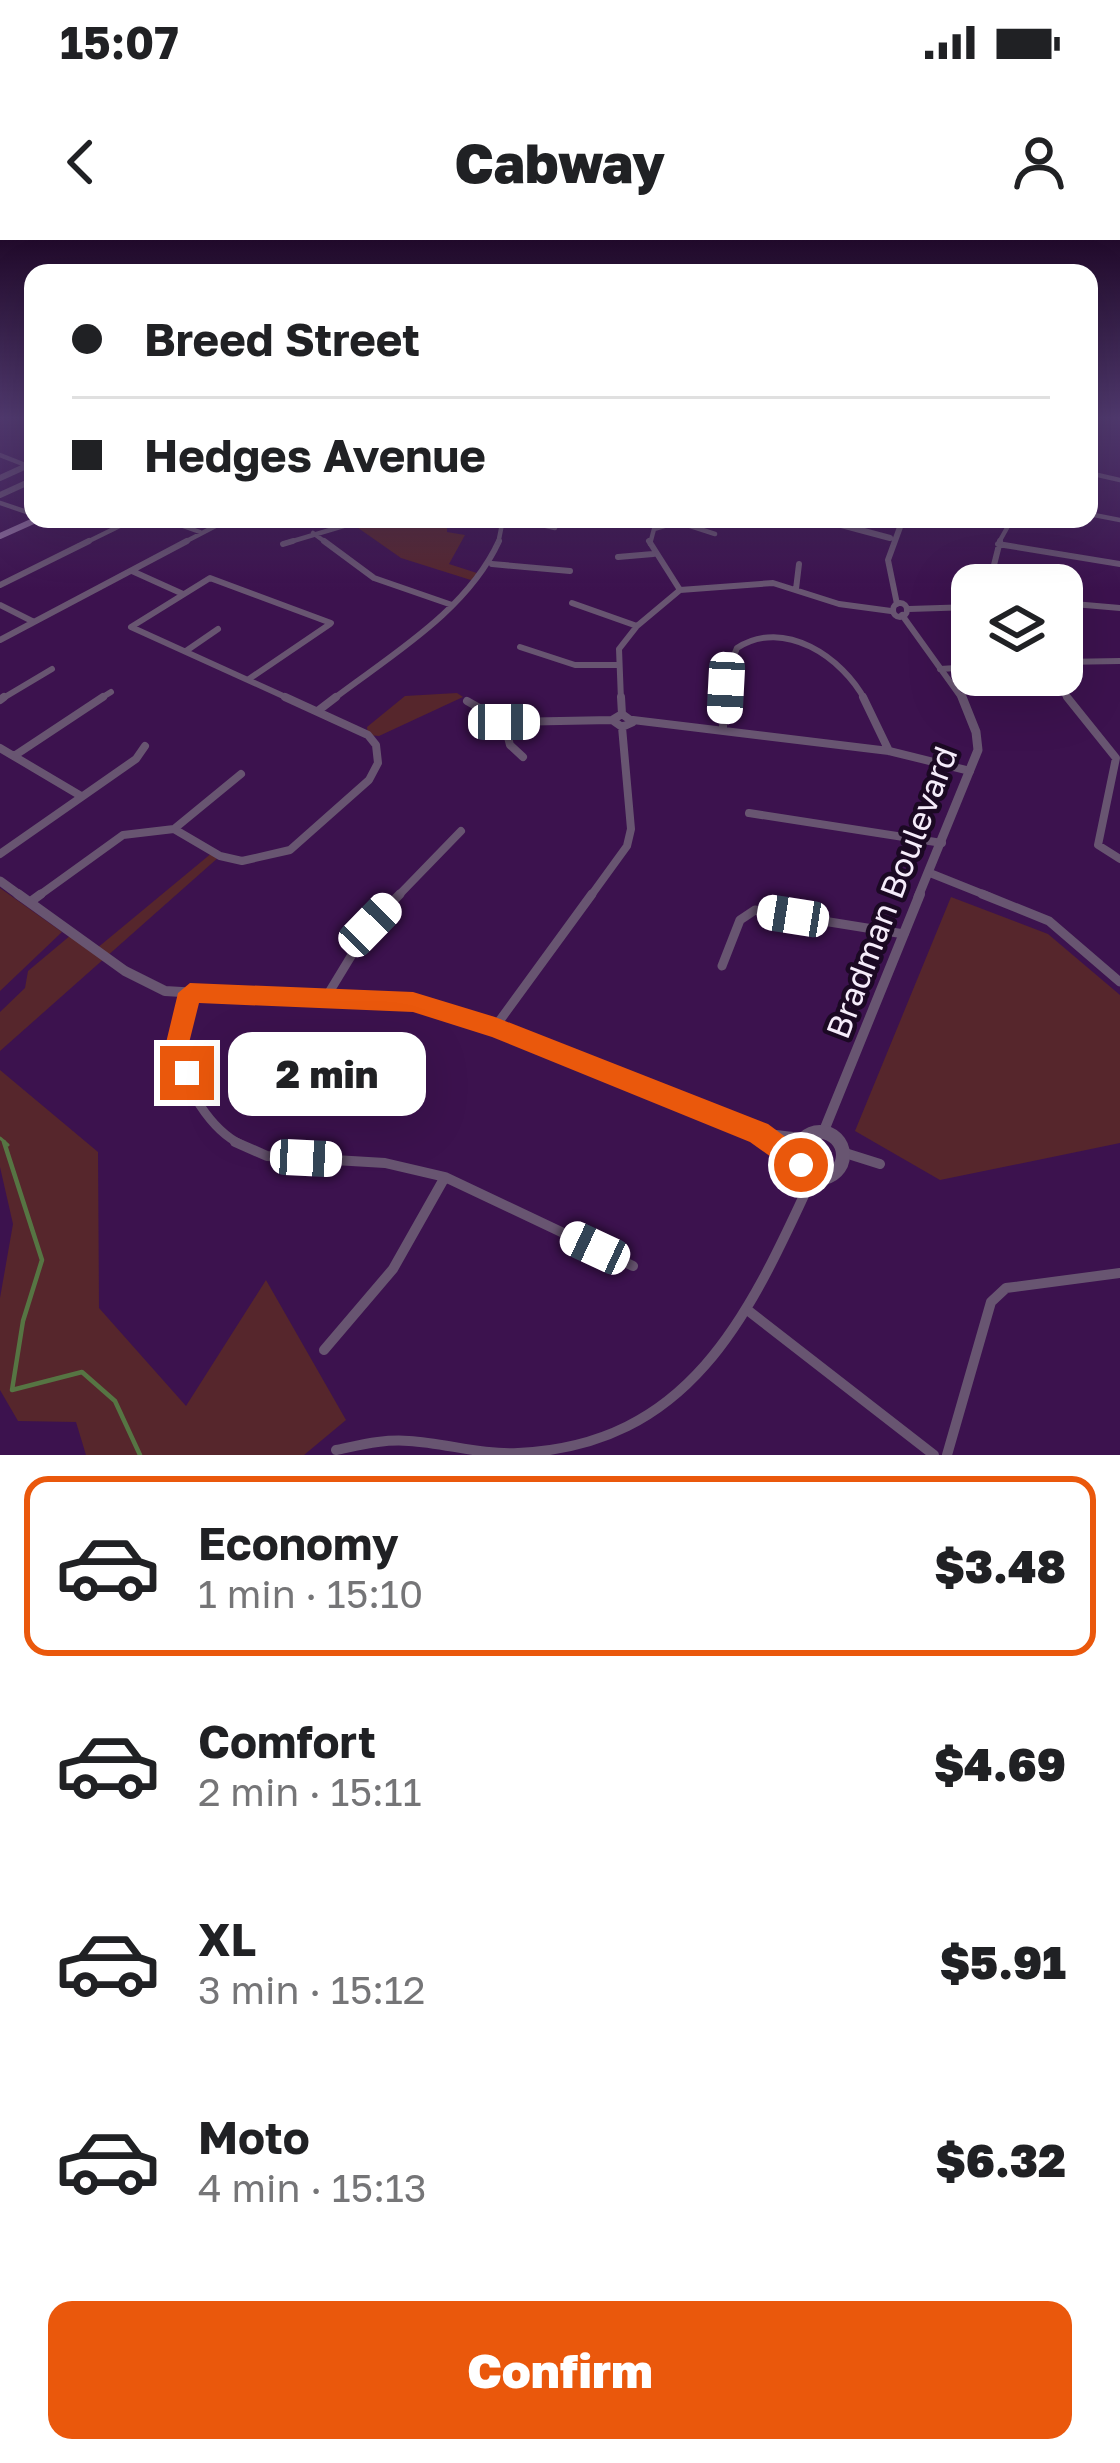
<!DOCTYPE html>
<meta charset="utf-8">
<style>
body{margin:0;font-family:"Golos Text",sans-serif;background:#f6f6f6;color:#202124;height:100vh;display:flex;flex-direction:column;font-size:45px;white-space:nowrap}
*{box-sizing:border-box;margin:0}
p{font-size:39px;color:#757577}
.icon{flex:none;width:66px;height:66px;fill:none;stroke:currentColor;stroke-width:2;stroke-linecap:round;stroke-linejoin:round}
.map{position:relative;height:1215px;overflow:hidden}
.sheet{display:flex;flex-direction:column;background:#fff;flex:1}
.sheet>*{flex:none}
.top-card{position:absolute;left:24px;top:24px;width:1074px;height:264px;border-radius:24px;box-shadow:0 12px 48px #0002;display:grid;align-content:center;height:264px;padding:0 48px;background:#fff}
.buttons{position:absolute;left:951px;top:324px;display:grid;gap:24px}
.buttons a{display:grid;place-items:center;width:132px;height:132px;border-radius:24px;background:#fff;box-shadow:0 12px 48px #0002;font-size:60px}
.end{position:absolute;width:54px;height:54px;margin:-27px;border:15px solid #ea580c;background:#fff;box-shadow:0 0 0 6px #fff}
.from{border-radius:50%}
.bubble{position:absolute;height:84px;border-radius:24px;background:#fff;box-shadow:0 12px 48px #0002;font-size:39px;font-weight:800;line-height:84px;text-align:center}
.car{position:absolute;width:36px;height:72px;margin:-36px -18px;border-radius:15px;box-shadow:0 0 9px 3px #0007;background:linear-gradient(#fff 24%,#345 0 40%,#fff 0 76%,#345 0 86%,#fff 0)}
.top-card b{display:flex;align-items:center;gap:42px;height:114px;font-size:45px}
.top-card b+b{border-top:3px solid #e0e0e0}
.top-card i{width:30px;height:30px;background:#202124}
ul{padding:21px 0 0;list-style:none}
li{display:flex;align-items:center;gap:36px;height:180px;margin:0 24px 18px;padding:0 24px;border:6px solid transparent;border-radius:24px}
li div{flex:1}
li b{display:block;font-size:45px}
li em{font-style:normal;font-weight:800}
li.on{border-color:#ea580c}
li>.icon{width:108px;height:108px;stroke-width:1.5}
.cta{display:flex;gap:24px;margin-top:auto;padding:24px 48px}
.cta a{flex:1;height:138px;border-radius:24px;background:#ea580c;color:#fff;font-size:48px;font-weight:800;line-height:138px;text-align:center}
.status{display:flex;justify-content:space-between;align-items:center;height:84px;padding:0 60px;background:#fff;direction:ltr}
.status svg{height:33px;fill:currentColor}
header{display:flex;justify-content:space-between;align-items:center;height:156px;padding:0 48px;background:#fff;font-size:54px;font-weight:800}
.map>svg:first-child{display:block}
.green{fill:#56262c}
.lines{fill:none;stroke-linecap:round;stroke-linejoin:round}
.stream-far1{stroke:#567543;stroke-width:3}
.stream{stroke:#567543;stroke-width:4.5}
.minor-far4{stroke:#685571;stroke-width:4.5}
.minor-far3{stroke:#685571;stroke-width:6}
.minor-far2{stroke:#685571;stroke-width:8}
.minor-far1{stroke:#685571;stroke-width:9}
.minor{stroke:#685571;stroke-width:10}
.tertiary-far3{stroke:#685571;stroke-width:6}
.tertiary-far2{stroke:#685571;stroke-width:9}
.tertiary-far1{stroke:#685571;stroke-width:10}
.tertiary{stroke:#685571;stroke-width:14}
.secondary{stroke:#8b6d99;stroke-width:6}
.route{fill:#ea580c}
.labels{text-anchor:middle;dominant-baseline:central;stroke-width:9;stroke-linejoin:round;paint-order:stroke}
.street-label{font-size:33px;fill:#f5ecfa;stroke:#1b0923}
</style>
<div class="status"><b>15:07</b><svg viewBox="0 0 49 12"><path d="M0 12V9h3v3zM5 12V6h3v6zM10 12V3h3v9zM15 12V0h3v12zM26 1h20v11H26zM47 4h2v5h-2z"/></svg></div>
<header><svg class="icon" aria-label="back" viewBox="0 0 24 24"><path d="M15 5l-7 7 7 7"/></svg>Cabway<svg class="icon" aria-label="person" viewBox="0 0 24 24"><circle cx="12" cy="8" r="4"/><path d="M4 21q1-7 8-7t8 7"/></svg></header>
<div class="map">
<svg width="1120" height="1215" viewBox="0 0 1120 1215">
<rect width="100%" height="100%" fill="#3c124e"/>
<path class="green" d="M 367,279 L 447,279 L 447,292 L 465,295 L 449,324 L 480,334 L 474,341 L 401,318 L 351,283 Z
M 457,453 L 463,457 L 379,496 L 368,495 L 367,487 L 405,456 Z
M 213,612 L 220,616 L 0,811 L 0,772 L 25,748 L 28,731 L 71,695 L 96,709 Z
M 0,648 L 62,692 L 0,751 Z
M 951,657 L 1048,694 L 1120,755 L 1120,903 L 940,940 L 855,891 Z
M 0,830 L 98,912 L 99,1068 L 186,1166 L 266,1040 L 346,1180 L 304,1215 L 86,1215 L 76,1182 L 18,1181 L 0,1150 L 0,1058 L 13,984 L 0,927 Z"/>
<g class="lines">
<path class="stream-far1" d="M 0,898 L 8,905"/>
<path class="stream" d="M 4,902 L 42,1020 L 23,1081 L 12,1150 L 82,1132 L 115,1161 L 140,1215"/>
<path class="minor-far4" d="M 0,215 L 33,228
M 1089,233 L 1120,240
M 0,263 L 33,274
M 1089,274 L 1120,280
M 163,279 L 200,292
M 516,279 L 555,288
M 313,293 L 328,304
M 83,304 L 134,279
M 181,304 L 229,279
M 283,304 L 367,279
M 498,304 L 503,279
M 650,304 L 654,289 L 678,282 L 715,294
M 998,304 L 1012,279"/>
<path class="minor-far3" d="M 324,301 L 374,338 L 452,365
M 649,301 L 680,350
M 283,304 L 293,301
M 998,304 L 1120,324
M 618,317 L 653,314
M 492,324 L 570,331
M 132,331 L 183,354
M 0,345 L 89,301
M 989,345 L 1000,301
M 796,349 L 799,324
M 572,363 L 637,386
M 1062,363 L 1120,368
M 0,365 L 32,381
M 909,369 L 972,367
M 0,400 L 187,301
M 520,407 L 575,425 L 618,425
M 186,411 L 218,389
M 1062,422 L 1120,421
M 940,429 L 972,427
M 1049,435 L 1069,460
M 249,439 L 330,384
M 0,460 L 52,429
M 98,460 L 111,452
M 292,460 L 131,387 L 210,338 L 331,383
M 332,460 C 391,415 467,371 499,301
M 621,460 L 619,409 L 637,386 L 680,350 L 773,343 L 839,364 L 891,371
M 724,460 L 726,435 L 737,408 C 784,377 843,418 865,460"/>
<path class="minor-far2" d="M 621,457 L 622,474
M 863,457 L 889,511
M 1067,457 L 1116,518 L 1098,605 L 1120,619
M 0,460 L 4,457
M 467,461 L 504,482 L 612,480
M 319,470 L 336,457
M 622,474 L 633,482 L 622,487 L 612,480 Z
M 633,480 L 889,511 L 970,531
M 504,482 L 510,505 L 523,517
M 723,489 L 724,457
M 0,508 L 81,556
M 14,516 L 103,457
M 749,573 L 942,603
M 174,589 L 241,534
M 0,614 L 136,519 L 145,506
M 930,633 L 990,657
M 37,657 L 123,595 L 174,589 L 220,616 L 242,621 L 290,610 L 369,540 L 378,523 L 376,505 L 368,495 L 285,457
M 397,657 L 461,591
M 590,657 L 627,606 L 631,589 L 622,487"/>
<path class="minor-far1" d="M 982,654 L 1049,681 L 1120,742
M 30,662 L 41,654
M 722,726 L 740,680 L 755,670 L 904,694
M 189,753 C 185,769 174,794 177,810 C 184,846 210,890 242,905
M 325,759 L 370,685 L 400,654
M 495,787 L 592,654"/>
<path class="minor" d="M 235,902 L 267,916 L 385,923 L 445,937 L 633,1026
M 842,912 L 880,924
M 750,1072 L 934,1215
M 324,1110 L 393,1029 L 445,937
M 336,1210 C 361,1205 383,1199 409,1201 C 445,1203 481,1215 518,1213 C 691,1205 749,1075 813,936
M 947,1215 L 991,1062 L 1006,1048 L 1120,1033"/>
<path class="tertiary-far3" d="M 0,238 L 33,223
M 0,255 L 33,240
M 819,279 L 890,298
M893 370a7 7 0 1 1 14 0a7 7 0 1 1-14 0Z
M 897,364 L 888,320 L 903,279
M 902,375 L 963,460"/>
<path class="tertiary-far2" d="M 0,641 L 22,657
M 918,657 L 978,510 L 976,492 L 962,457"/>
<path class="tertiary-far1" d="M 18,654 L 125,731 L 165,751 L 433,767 L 759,893 L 801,898
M 823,893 L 920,654
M 764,896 L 777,905"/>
<path class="tertiary" d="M797 915a23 23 0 1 1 46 0a23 23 0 1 1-46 0Z
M 773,902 L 798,918"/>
<path class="secondary" d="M 0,296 L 38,279"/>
</g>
<linearGradient id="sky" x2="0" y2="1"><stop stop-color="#210a2b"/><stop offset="0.51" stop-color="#50396e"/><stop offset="1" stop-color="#50396e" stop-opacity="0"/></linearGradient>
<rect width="1120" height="349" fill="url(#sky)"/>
<path class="route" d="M 190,743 L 413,752 L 495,777 L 768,884 L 811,916 L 814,925 L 811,935 L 801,938 L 750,902 L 492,797 L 413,772 L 199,763 L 188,807 L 199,833 L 187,844 L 178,841 L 165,807 L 178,753 Z"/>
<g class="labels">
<g class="street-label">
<text transform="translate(891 652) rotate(-69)">Bradman Boulevard</text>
</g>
</g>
</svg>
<div class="buttons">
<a><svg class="icon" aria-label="layers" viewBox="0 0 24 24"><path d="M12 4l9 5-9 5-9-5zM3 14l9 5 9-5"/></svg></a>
</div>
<i class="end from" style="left:801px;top:925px"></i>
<i class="end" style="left:187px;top:833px"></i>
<div class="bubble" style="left:228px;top:792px;width:198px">2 min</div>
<i class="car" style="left:726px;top:448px;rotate:183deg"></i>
<i class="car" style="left:504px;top:482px;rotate:90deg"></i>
<i class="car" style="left:793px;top:676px;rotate:279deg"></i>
<i class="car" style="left:370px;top:685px;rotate:44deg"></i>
<i class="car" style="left:306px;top:918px;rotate:93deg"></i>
<i class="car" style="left:595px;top:1008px;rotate:295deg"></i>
<div class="top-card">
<b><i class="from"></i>Breed Street</b>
<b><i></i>Hedges Avenue</b>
</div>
</div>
<section class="sheet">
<ul>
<li class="on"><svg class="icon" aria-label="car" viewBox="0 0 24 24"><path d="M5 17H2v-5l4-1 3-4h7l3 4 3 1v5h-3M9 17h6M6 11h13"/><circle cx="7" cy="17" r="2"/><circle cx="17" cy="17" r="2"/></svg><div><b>Economy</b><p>1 min · 15:10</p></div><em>$3.48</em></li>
<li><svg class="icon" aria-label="car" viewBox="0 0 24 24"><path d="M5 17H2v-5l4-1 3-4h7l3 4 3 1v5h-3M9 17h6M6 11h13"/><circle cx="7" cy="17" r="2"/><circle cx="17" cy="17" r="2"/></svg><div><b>Comfort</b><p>2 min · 15:11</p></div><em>$4.69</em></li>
<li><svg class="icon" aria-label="car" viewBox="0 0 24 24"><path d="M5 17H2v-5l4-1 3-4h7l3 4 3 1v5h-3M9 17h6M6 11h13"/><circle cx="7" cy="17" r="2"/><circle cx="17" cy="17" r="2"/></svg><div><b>XL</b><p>3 min · 15:12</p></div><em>$5.91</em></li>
<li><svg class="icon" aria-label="car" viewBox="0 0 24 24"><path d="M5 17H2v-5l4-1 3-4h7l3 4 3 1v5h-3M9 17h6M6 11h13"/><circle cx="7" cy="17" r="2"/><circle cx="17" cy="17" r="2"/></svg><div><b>Moto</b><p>4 min · 15:13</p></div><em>$6.32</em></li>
</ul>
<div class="cta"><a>Confirm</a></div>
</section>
